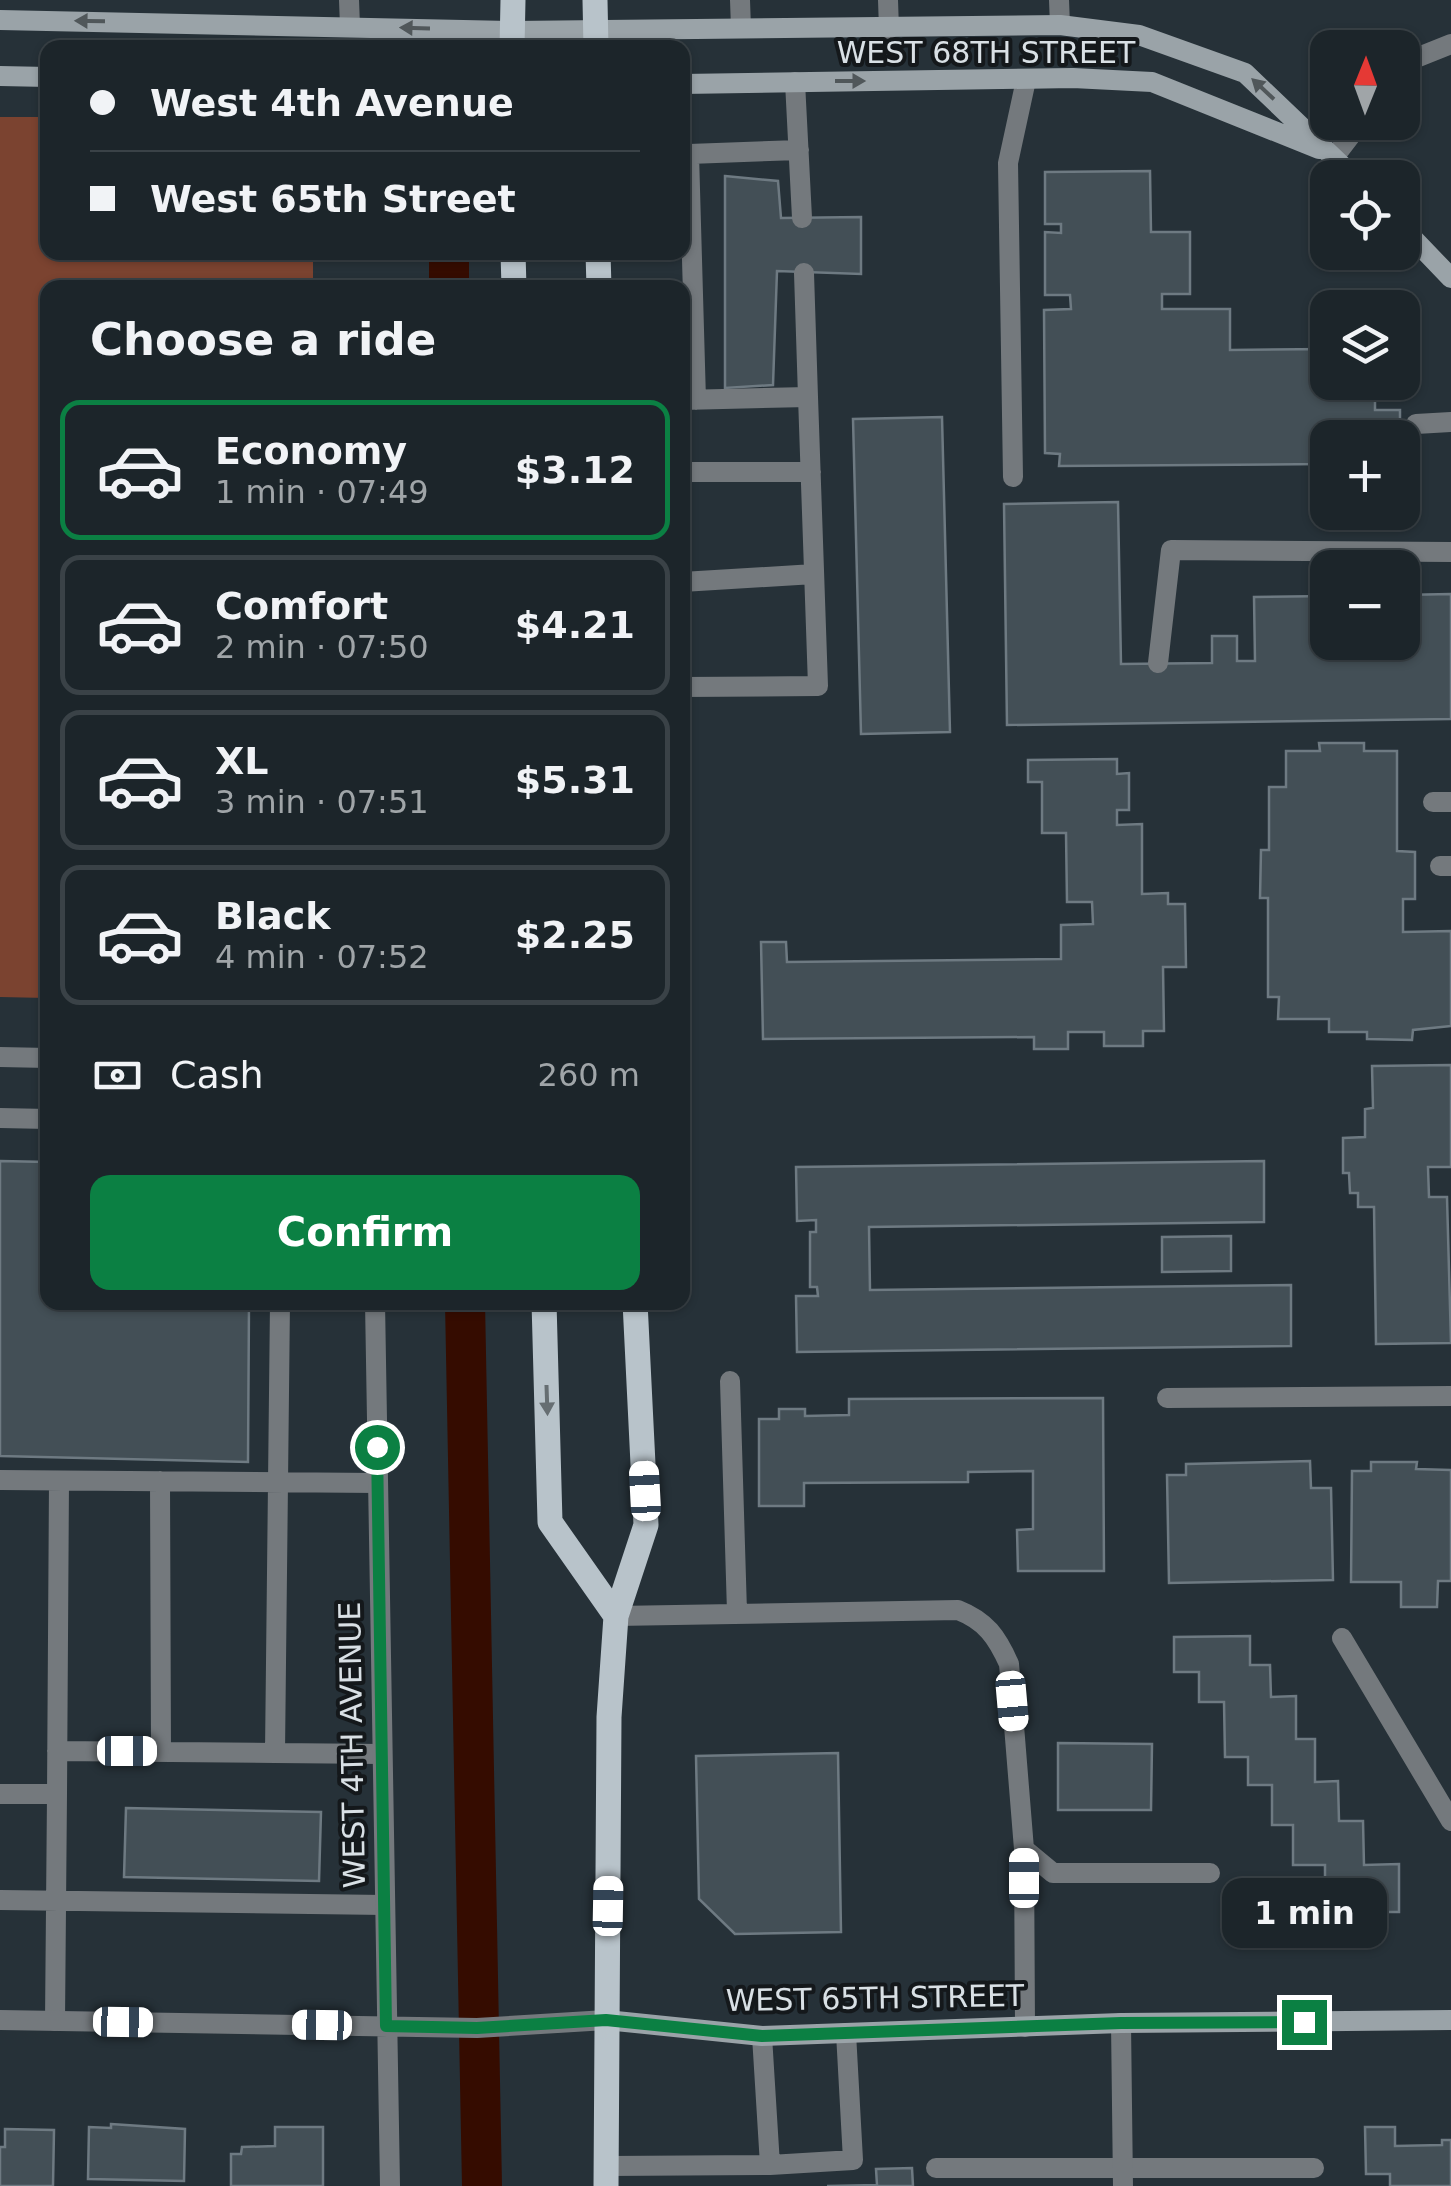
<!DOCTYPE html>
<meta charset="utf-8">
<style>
body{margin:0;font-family:"DejaVu Sans",sans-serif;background:#293136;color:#f1f3f6;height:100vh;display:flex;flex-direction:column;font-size:38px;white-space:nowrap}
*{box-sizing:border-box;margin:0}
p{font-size:32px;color:#a0a5a8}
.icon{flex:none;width:55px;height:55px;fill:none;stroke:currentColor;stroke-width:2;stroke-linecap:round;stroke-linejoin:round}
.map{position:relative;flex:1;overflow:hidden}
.details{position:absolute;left:40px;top:280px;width:650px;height:1030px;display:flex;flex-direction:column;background:#1c252a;border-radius:20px;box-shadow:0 2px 8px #0004,0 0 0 2px #3a4247}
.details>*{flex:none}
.guide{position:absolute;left:40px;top:40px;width:650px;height:220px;border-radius:20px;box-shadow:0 2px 8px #0004,0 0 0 2px #3a4247;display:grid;align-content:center;height:220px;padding:0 50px;background:#1c252a}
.needle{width:65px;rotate:1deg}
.fabs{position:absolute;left:1310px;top:30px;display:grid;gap:20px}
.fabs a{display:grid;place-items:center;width:110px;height:110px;border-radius:20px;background:#1c252a;box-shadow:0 2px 8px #0004,0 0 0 2px #3a4247;font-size:50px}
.end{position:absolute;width:45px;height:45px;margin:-22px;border:12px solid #0b8043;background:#fff;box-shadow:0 0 0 5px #fff}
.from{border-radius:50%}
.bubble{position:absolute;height:70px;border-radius:20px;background:#1c252a;box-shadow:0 2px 8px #0004,0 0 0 2px #3a4247;font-size:32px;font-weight:800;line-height:70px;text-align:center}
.car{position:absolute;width:30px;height:60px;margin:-30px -15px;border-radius:12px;box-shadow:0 0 8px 2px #0007;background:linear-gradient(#fff 24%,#345 0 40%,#fff 0 76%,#345 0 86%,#fff 0)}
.guide b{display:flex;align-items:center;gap:35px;height:95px;font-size:38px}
.guide b+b{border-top:2px solid #3a4247}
.guide i{width:25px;height:25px;background:#f1f3f6}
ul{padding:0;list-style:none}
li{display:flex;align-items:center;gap:30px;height:140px;margin:0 20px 15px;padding:0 30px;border:5px solid #3a4247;border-radius:20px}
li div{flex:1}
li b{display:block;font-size:38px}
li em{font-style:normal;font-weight:800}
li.on{border-color:#0b8043}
li>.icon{width:90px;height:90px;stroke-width:1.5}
h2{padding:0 50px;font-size:45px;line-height:120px}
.pay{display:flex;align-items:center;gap:25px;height:110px;padding:0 50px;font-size:38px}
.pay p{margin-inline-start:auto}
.cta{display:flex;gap:20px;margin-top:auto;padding:20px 50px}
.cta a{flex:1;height:115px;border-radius:20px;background:#0b8043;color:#fff;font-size:40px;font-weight:800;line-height:115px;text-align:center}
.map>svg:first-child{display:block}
.green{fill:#7b4330}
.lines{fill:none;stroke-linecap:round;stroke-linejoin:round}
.canal{stroke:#350c00;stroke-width:40}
.building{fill:#434f56;stroke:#6e7a82;stroke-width:2.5}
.lane{stroke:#74797d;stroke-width:20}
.street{stroke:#74797d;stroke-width:20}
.secondary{stroke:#9aa3a8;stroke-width:20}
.primary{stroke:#b8c3ca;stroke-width:25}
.oneway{fill:#50575a}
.oneway2{fill:#666e72}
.route{stroke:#0b8043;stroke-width:12}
.labels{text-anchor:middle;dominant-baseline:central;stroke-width:8;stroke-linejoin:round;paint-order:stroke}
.street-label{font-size:30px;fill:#d9e0e5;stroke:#14181b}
</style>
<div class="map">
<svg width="1451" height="2186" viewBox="0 0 1451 2186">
<rect width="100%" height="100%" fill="#263138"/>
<path class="green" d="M 0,117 L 47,117 L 48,252 L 313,253 L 313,287 L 48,288 L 47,998 L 0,997 Z"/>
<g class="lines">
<path class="canal" d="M 449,252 L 449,288
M 465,1302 L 482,2186"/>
</g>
<path class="building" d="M 1150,171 L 1151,232 L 1190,232 L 1190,294 L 1162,294 L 1162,309 L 1230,309 L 1230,350 L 1328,349 L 1328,382 L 1375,382 L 1375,410 L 1400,410 L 1400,438 L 1323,439 L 1323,464 L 1059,466 L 1060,454 L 1045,453 L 1044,310 L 1071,309 L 1070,295 L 1045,295 L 1045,232 L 1061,233 L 1061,224 L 1045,224 L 1045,172 Z
M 725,176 L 778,181 L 781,218 L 861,217 L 861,274 L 777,271 L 773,385 L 725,388 Z
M 942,417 L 950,732 L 861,734 L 853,419 Z
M 1118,502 L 1121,664 L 1212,663 L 1212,636 L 1237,636 L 1237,661 L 1255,661 L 1254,597 L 1328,596 L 1328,642 L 1402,642 L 1402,595 L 1451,594 L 1451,719 L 1007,725 L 1004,504 Z
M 1319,743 L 1364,743 L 1364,751 L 1397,751 L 1397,851 L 1415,852 L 1415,899 L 1403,899 L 1403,932 L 1451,931 L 1451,1026 L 1413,1030 L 1412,1040 L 1367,1039 L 1367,1032 L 1329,1032 L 1329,1019 L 1278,1019 L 1279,997 L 1268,997 L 1268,898 L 1260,898 L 1261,850 L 1269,850 L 1269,787 L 1286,787 L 1286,751 L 1320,751 Z
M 1117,759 L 1117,774 L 1129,773 L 1129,810 L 1117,810 L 1117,825 L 1142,824 L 1142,894 L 1168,893 L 1168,904 L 1185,904 L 1186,967 L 1163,967 L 1164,1031 L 1143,1031 L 1143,1046 L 1104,1046 L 1104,1032 L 1068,1032 L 1068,1049 L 1034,1049 L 1034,1037 L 763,1039 L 761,942 L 786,942 L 787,962 L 1061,959 L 1061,925 L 1093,924 L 1092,902 L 1067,902 L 1066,833 L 1042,833 L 1042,782 L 1028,782 L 1028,760 Z
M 1451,1065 L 1451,1167 L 1428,1167 L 1429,1197 L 1447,1197 L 1451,1343 L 1376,1344 L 1374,1207 L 1358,1207 L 1358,1193 L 1350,1193 L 1349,1173 L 1343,1173 L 1343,1138 L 1365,1137 L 1365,1109 L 1373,1108 L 1372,1066 Z
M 0,1161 L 48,1162 L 48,1302 L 249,1302 L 248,1462 L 0,1456 Z
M 1264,1161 L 1264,1222 L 869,1227 L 870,1290 L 1291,1285 L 1291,1346 L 797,1352 L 796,1296 L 818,1296 L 817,1287 L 810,1287 L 810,1232 L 816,1232 L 816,1220 L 797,1221 L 796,1167 Z
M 1231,1236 L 1231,1271 L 1162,1272 L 1162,1237 Z
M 1103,1398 L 1104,1571 L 1018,1571 L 1017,1530 L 1033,1529 L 1033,1471 L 968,1472 L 968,1482 L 804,1483 L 804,1506 L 759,1506 L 759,1419 L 779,1419 L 779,1409 L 805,1409 L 805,1416 L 849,1415 L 849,1399 Z
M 1310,1461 L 1311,1488 L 1331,1488 L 1333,1580 L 1169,1583 L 1167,1475 L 1186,1475 L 1186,1464 Z
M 1371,1462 L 1417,1462 L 1416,1469 L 1451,1470 L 1451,1581 L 1438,1581 L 1437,1607 L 1401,1607 L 1401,1582 L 1351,1582 L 1352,1471 L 1371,1471 Z
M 1250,1636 L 1250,1665 L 1270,1665 L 1271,1697 L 1296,1696 L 1296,1739 L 1315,1739 L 1315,1782 L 1338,1781 L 1339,1821 L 1363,1821 L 1364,1865 L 1399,1864 L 1399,1912 L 1325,1912 L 1325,1865 L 1293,1865 L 1293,1825 L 1272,1825 L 1272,1785 L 1248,1785 L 1248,1757 L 1225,1757 L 1224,1702 L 1199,1702 L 1199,1672 L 1174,1672 L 1174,1637 Z
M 1058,1743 L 1152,1744 L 1151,1810 L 1058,1810 Z
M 838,1753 L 841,1932 L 735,1934 L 699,1899 L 696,1756 Z
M 126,1808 L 321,1812 L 319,1881 L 124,1877 Z
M 111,2124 L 185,2129 L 184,2181 L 88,2179 L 89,2127 L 111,2128 Z
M 275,2127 L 323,2127 L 323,2186 L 231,2186 L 231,2154 L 241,2154 L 242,2147 L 275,2146 Z
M 1365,2127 L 1395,2127 L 1395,2146 L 1442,2145 L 1442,2140 L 1451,2140 L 1451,2186 L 1390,2186 L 1390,2174 L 1366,2174 Z
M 5,2129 L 54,2130 L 53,2186 L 0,2186 L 0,2147 L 5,2147 Z
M 912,2168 L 913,2186 L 827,2186 L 877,2185 L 876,2169 Z"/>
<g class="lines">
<path class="lane" d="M 349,0 L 350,26
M 740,0 L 741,28
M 888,0 L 889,29
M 795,82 L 802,218
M 804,273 L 808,397
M 682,400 L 808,397 L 818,686 L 682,687
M 696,400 L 689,154 L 799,150
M 1416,424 L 1451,422
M 682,472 L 811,472
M 1013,477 L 1008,163 L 1026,80
M 682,582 L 814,574
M 1158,663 L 1171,550 L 1451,552
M 1433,802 L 1451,802
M 1440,866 L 1451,866
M 0,1118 L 48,1119
M 280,1302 L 275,1753 L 382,1754
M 730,1381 L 737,1612
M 1167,1398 L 1451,1396
M 0,1480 L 378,1483
M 160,1481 L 161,1751
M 616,1616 L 958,1610 C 986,1621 997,1637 1009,1664 L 1024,1849 L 1053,1873 L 1210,1873
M 57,1751 L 275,1753
M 0,1794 L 57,1794 L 59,1481
M 1024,1849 L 1025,2027
M 0,1900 L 385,1905
M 55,2021 L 57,1794
M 762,2036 L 770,2165
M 607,2166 L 770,2165 L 853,2160 L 846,2033
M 936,2168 L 1314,2168"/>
<path class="street" d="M 1059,0 L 1060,25
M 1402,70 L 1411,60 L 1451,44
M 1335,156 L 1361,122
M 0,1057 L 48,1058
M 375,1302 L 390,2186
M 1342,1638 L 1451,1821
M 0,2020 L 477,2028 L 606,2020
M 1121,2023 L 1123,2186"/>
<path class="secondary" d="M 0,20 L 513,31 L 1060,25 L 1139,35 L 1245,73 L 1355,178
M 0,76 L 48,77
M 682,84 L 1073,78 L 1152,82 L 1319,149
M 1402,227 L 1451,278
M 606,2020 L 762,2036 L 1121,2023 L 1451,2020"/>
<path class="primary" d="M 595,0 L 596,48
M 512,48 L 513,0
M 513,252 L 514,288
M 598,252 L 599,288
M 544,1302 L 550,1522 L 616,1616
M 606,2186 L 609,1717 L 616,1616 L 646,1525 L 635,1302"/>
</g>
<defs><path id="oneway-solid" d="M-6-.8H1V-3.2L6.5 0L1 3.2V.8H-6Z" transform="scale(2.5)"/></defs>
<g class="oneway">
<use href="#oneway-solid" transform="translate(90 21) rotate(-179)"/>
<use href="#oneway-solid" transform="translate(415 28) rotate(-178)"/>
<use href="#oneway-solid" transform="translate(850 81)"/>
<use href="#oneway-solid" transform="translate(1263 89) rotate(-137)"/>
</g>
<use class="oneway2" href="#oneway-solid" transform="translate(547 1400) rotate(88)"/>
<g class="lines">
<path class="route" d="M 377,1447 L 386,2026 L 477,2028 L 606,2020 L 762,2036 L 1121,2023 L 1304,2022"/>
</g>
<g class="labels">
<g class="street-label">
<text x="986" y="52">WEST 68TH STREET</text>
<text transform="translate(352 1745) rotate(-91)">WEST 4TH AVENUE</text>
<text transform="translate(875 1998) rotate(-1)">WEST 65TH STREET</text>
</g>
</g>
</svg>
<div class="fabs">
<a><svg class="needle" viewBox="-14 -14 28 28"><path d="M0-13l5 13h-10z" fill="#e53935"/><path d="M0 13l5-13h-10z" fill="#a0a5a8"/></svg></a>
<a><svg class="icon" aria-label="locate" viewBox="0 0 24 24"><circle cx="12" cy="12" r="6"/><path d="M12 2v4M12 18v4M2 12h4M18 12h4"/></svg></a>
<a><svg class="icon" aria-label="layers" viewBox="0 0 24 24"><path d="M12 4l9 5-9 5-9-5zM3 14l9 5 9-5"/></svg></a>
<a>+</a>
<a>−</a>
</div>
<i class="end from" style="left:377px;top:1447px"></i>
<i class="end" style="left:1304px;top:2022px"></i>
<div class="bubble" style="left:1222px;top:1878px;width:165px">1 min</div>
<i class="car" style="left:645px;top:1491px;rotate:357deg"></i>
<i class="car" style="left:1012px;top:1701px;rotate:175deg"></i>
<i class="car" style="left:127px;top:1751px;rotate:90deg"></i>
<i class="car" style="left:1024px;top:1878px;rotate:0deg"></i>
<i class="car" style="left:608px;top:1906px;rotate:1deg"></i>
<i class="car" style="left:123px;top:2022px;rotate:91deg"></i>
<i class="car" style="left:322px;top:2025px;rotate:271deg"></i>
<div class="guide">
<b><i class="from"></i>West 4th Avenue</b>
<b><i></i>West 65th Street</b>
</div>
<section class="details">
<h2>Choose a ride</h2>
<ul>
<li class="on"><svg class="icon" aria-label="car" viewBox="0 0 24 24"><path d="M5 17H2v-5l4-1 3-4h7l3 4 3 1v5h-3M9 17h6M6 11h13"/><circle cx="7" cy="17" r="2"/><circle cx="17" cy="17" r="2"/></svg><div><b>Economy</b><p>1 min · 07:49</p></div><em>$3.12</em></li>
<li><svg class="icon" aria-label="car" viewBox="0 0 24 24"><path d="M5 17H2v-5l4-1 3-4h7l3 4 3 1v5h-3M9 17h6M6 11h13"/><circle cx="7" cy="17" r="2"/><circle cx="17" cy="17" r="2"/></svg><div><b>Comfort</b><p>2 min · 07:50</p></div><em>$4.21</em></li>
<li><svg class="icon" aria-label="car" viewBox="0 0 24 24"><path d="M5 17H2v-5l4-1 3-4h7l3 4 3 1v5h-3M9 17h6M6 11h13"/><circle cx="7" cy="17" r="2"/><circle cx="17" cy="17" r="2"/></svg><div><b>XL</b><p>3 min · 07:51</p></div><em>$5.31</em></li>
<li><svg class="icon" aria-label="car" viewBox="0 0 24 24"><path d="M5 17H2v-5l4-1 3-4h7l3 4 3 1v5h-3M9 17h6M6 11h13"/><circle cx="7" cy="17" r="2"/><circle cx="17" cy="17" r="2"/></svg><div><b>Black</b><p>4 min · 07:52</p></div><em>$2.25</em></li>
</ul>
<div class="pay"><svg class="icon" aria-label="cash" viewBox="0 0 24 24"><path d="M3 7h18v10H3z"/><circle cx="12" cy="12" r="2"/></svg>Cash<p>260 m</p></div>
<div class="cta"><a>Confirm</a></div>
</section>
</div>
